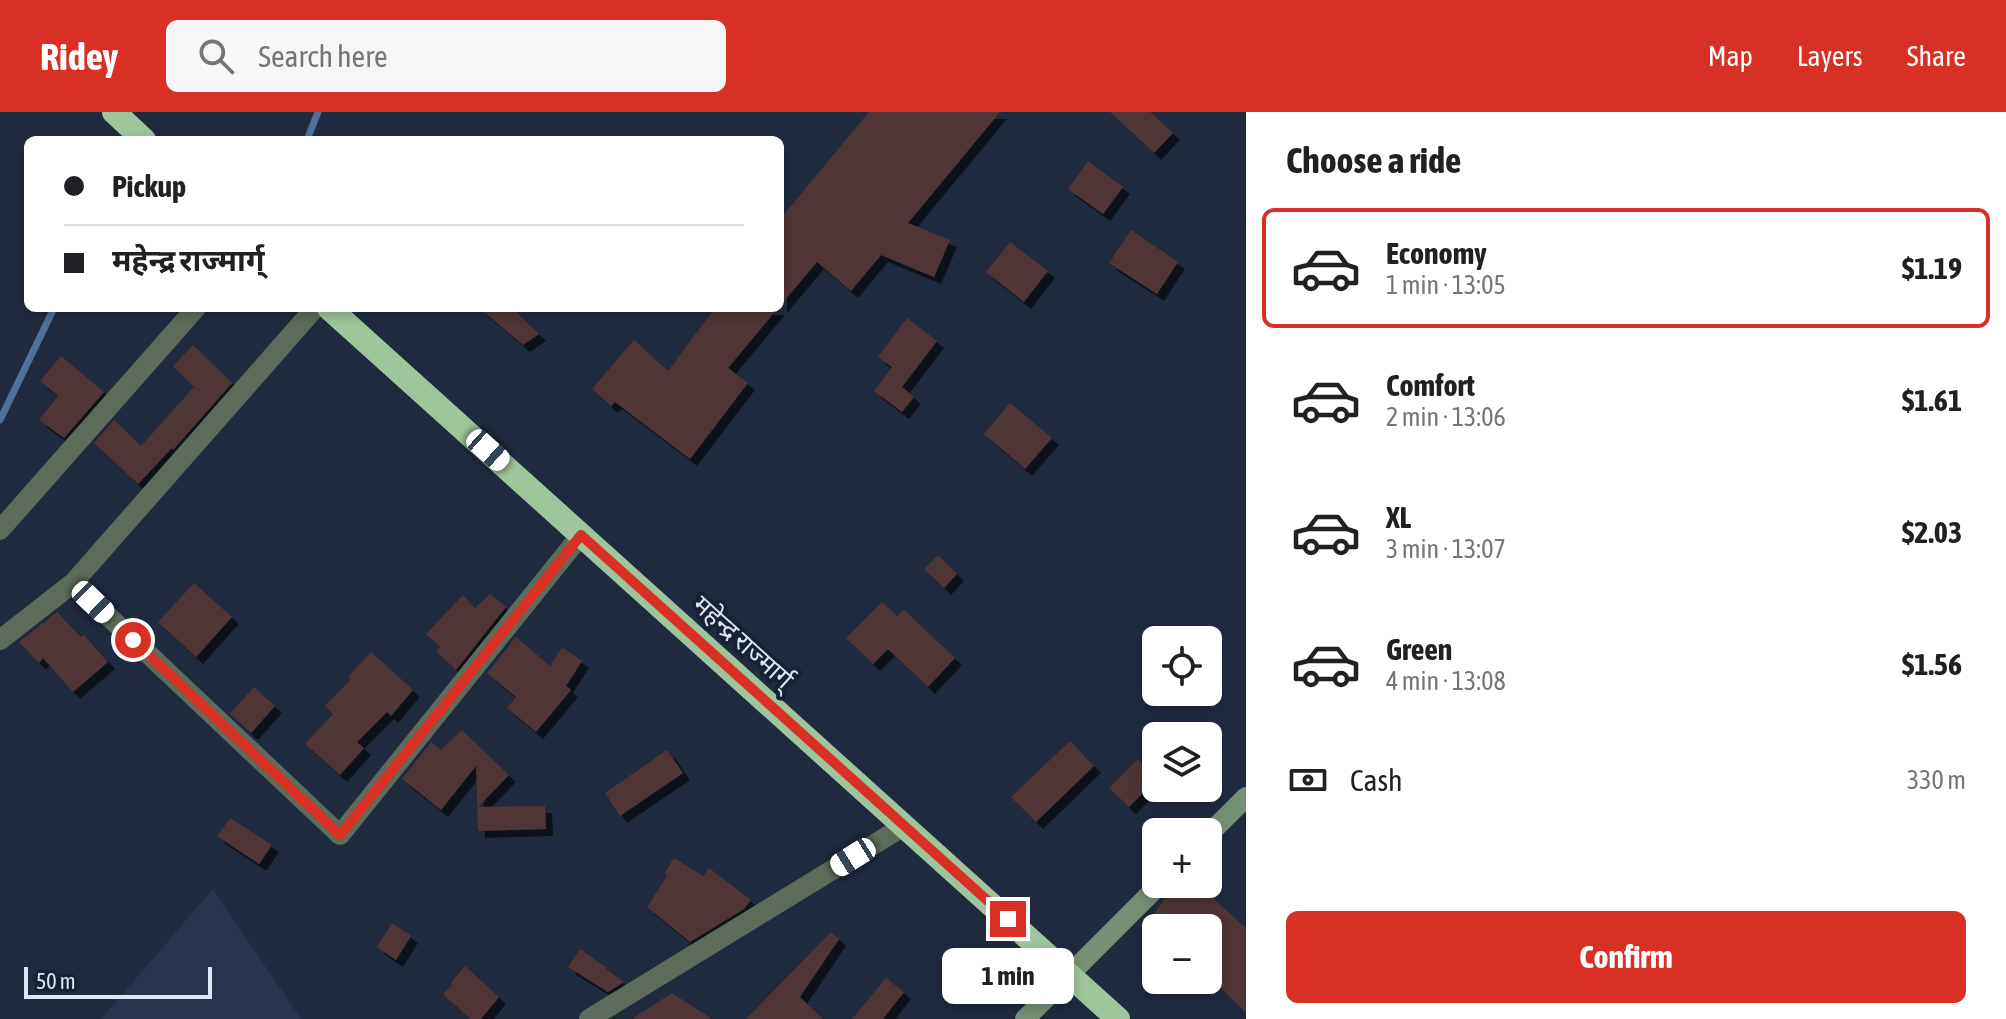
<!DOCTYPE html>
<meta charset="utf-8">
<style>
body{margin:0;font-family:"Asap Condensed","Noto Sans Devanagari",sans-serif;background:#f6f6f6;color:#202124;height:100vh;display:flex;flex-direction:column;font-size:30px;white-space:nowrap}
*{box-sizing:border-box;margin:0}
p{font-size:26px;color:#757577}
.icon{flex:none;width:44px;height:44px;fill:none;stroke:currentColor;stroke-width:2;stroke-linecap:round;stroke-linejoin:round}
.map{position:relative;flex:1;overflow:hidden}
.details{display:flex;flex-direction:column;background:#fff;width:760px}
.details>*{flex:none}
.banner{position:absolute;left:24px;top:24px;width:760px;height:176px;border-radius:12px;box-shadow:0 4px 12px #0003;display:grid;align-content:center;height:176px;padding:0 40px;background:#fff}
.buttons{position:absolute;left:1142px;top:514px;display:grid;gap:16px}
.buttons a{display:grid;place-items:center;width:80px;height:80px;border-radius:12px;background:#fff;box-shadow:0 4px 12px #0003;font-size:40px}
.scale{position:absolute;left:24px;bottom:20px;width:188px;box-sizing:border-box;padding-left:8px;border:4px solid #dee5f3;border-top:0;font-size:22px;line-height:28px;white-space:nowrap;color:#dee5f3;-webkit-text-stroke:6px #172134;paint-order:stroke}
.end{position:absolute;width:36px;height:36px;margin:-18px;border:10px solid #d93025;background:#fff;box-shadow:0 0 0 4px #fff}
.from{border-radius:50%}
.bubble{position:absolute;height:56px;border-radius:12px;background:#fff;box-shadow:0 4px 12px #0003;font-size:26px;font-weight:700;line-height:56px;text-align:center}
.car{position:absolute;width:24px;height:48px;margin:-24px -12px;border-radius:10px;box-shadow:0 0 6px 2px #0007;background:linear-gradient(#fff 24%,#345 0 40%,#fff 0 76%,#345 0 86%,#fff 0)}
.banner b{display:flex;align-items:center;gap:28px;height:76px;font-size:30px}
.banner b+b{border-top:2px solid #e0e0e0}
.banner i{width:20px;height:20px;background:#202124}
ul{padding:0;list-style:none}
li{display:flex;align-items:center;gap:24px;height:120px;margin:0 16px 12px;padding:0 24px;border:4px solid transparent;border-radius:12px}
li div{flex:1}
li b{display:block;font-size:30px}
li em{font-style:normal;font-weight:700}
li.active{border-color:#d93025}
li>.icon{width:72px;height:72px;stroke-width:1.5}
h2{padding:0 40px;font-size:36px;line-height:96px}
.pay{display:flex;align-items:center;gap:20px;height:88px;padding:0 40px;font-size:30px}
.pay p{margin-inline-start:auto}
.primary-button{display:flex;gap:16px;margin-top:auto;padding:16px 40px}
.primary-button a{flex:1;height:92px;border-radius:12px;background:#d93025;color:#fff;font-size:32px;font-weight:700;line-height:92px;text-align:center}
header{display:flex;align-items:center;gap:48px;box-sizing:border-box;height:112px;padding:0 40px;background:#d93025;color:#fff}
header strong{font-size:38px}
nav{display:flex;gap:44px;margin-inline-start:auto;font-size:28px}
.search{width:560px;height:72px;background:#f6f6f6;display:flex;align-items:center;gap:20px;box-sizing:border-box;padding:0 28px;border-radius:12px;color:#757577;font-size:30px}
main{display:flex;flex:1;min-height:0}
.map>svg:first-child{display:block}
.built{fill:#28344d}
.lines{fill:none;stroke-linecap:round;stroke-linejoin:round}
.stream{stroke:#507097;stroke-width:7}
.building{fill:#503434;filter:url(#shadow)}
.street{stroke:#5c6b5a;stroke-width:20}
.secondary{stroke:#769075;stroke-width:20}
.highway{stroke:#9ec59b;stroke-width:24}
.route{stroke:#d93025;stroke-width:10}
.labels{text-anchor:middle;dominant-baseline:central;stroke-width:8;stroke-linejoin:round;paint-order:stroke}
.street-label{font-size:26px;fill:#dee5f3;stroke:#172134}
</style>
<header>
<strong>Ridey</strong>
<div class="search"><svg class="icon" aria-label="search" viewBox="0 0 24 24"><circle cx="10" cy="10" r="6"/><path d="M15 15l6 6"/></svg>Search here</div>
<nav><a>Map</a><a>Layers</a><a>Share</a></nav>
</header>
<main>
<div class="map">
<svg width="1246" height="907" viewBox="0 0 1246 907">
<defs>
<filter id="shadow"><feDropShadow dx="7" dy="7" stdDeviation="0" flood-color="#0009"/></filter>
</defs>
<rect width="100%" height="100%" fill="#202a3f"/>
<path class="built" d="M 213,777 L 301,907 L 101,907 Z"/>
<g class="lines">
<path class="stream" d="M 307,28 L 318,0
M 0,308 L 54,196"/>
</g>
<path class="building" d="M 869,0 L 1000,0 L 908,111 L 950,128 L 934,165 L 881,143 L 851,179 L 817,150 L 780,194 L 780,107 Z
M 1110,0 L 1150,0 L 1173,21 L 1154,41 Z
M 1088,49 L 1123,75 L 1103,102 L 1068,77 Z
M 1131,118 L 1178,150 L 1157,182 L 1109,151 Z
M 1010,130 L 1048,159 L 1024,190 L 986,160 Z
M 479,196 L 512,196 L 539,222 L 523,233 Z
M 715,196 L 778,196 L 728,256 L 748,271 L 690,347 L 615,290 L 611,294 L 592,277 L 634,228 L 668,259 Z
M 907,206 L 937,229 L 902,275 L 914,285 L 902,300 L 874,279 L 892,255 L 878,245 Z
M 193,233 L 232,271 L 173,338 L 172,336 L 138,372 L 94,331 L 114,308 L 141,334 L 194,275 L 173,254 Z
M 61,244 L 104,280 L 64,326 L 39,308 L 58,284 L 40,269 Z
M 1010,291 L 1052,326 L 1025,357 L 984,322 Z
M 938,443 L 957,462 L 944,476 L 924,457 Z
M 194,471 L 232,505 L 196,545 L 158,510 Z
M 490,482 L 506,495 L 456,558 L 436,539 L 440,535 L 426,522 L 463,483 L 475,496 Z
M 882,490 L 897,504 L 904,498 L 955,546 L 928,575 L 888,537 L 873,552 L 846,526 Z
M 57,500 L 81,525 L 84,523 L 108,550 L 73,580 L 43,546 L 39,551 L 19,530 Z
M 516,525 L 550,554 L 562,535 L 582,549 L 566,574 L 571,578 L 536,620 L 507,596 L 516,585 L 487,561 Z
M 371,540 L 413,578 L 391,604 L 387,600 L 357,630 L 364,636 L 340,663 L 305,632 L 333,602 L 325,594 L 351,567 L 348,565 Z
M 254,575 L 275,594 L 251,621 L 230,602 Z
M 462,618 L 509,663 L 478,695 L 545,694 L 546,717 L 478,719 L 476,654 L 441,698 L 402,667 L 431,630 L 441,638 Z
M 1070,629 L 1094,654 L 1036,710 L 1011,685 Z
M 667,638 L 683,661 L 620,704 L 605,681 Z
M 1138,647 L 1156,665 L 1156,668 L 1129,695 L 1109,676 Z
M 230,706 L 272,733 L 259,752 L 217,724 Z
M 674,746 L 703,764 L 709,756 L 751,788 L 744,797 L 690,830 L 647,795 L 667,764 L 664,762 Z
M 1175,772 L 1197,772 L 1246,816 L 1246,901 L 1208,863 L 1208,816 L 1144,816 Z
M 392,811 L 411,824 L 396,848 L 377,835 Z
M 831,820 L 839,827 L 800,885 L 823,907 L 746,907 Z
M 580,837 L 607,856 L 606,857 L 624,870 L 608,880 L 568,855 Z
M 465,854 L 499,885 L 481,907 L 470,907 L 443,882 L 452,873 L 451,871 Z
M 886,866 L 904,880 L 883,907 L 852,907 Z
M 672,881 L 712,907 L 632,907 Z"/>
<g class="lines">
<path class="street" d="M 0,418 L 196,196
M 73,471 L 340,723 L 581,423
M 0,528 L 73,471 L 315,196
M 589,907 L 904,714"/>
<path class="secondary" d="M 1208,723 L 1246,685
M 1025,907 L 1160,772"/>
<path class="highway" d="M 114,0 L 144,28
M 329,196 L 1118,907"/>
</g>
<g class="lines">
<path class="route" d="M 133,528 L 340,723 L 581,423 L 1008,807"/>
</g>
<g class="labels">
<g class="street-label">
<text transform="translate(743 530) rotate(42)">महेन्द्र राज्मार्ग्</text>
</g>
</g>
</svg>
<div class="buttons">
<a><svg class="icon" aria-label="locate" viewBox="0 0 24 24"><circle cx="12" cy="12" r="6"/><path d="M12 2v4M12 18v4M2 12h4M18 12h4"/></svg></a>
<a><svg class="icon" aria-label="layers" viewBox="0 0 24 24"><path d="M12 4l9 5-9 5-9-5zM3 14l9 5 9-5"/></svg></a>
<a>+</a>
<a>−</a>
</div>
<div class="scale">50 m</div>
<i class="end from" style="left:133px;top:528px"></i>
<i class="end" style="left:1008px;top:807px"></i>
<div class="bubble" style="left:942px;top:836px;width:132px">1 min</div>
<i class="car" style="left:488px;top:338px;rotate:132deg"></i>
<i class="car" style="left:93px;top:490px;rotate:134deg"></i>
<i class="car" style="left:853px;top:745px;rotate:238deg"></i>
<div class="banner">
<b><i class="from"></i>Pickup</b>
<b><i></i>महेन्द्र राज्मार्ग्</b>
</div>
</div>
<section class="details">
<h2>Choose a ride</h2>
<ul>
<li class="active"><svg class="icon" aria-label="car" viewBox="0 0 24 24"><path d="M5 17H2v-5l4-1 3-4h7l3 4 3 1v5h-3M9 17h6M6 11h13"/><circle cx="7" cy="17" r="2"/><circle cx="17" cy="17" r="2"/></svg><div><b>Economy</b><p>1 min · 13:05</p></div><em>$1.19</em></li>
<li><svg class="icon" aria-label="car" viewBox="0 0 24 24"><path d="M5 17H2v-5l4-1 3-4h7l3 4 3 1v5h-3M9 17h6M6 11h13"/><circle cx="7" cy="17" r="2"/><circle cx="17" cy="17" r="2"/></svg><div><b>Comfort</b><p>2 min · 13:06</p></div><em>$1.61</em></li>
<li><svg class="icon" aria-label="car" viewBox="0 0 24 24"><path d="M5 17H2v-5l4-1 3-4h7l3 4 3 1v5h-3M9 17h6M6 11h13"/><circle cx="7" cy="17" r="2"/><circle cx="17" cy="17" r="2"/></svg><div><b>XL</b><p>3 min · 13:07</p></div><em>$2.03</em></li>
<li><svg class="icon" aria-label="car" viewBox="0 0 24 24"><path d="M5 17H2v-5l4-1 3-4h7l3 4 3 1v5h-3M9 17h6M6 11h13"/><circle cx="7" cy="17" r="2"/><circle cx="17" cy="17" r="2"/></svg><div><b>Green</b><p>4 min · 13:08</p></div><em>$1.56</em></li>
</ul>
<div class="pay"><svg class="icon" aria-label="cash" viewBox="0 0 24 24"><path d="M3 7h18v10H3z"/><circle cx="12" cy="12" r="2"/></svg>Cash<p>330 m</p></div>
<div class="primary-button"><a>Confirm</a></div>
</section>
</main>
